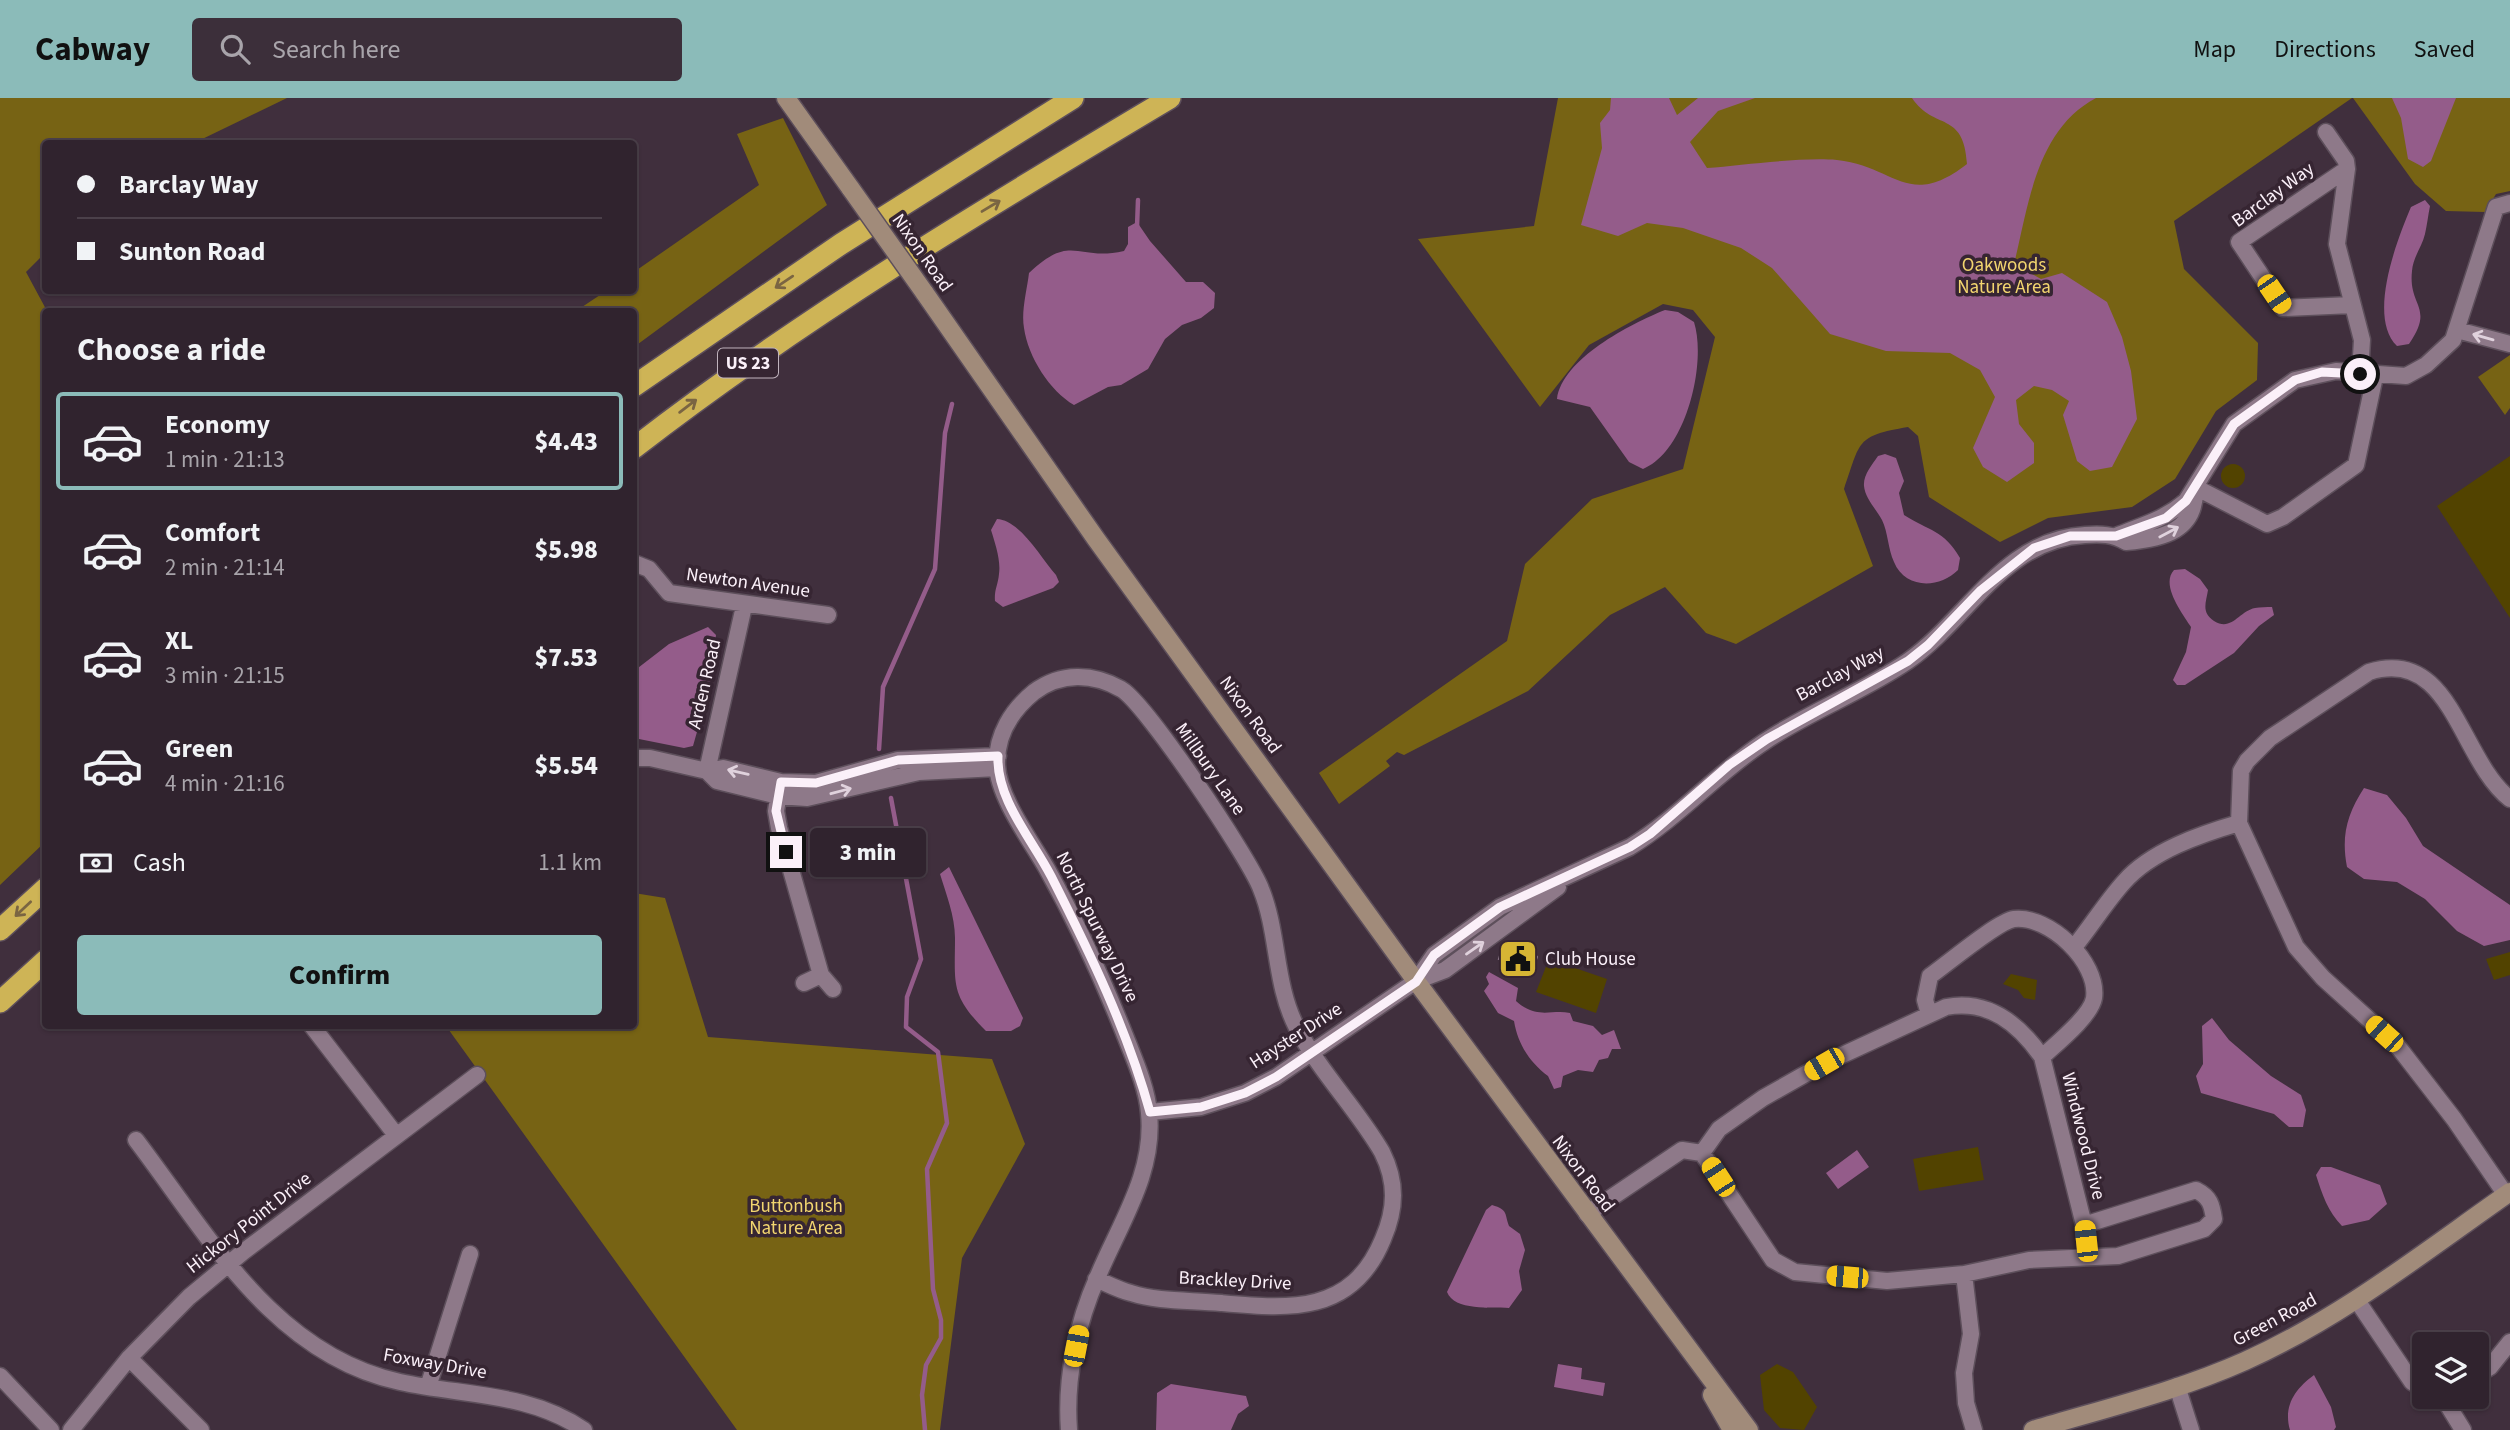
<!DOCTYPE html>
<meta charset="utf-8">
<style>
body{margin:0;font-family:"Source Sans 3",sans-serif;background:#3c2f3a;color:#f1f3f6;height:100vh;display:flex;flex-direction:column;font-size:26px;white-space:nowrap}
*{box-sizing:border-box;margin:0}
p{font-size:23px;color:#a8a4aa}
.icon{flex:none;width:38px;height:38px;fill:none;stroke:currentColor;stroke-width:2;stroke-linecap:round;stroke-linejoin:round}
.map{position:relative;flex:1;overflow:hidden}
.panel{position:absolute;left:42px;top:210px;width:595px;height:721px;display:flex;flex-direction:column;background:#30232e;border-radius:7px;box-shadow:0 2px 5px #0004,0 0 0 2px #4b404a}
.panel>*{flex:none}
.top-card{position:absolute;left:42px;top:42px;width:595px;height:154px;border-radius:7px;box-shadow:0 2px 5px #0004,0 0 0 2px #4b404a;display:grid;align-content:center;height:154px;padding:0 35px;background:#30232e}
.buttons{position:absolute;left:2412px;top:1234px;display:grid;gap:14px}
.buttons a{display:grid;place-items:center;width:77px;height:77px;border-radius:7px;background:#30232e;box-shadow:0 2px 5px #0004,0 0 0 2px #4b404a;font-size:35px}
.end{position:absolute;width:32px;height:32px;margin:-16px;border:9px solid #fbf0f9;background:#111;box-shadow:0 0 0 4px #111}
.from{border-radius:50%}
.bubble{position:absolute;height:49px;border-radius:7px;background:#30232e;box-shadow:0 2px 5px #0004,0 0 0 2px #4b404a;font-size:23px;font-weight:800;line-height:49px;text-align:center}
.car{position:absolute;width:21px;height:42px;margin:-21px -10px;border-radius:9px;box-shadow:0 0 5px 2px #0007;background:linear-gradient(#f5c518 24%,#345 0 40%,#f5c518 0 76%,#345 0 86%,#f5c518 0)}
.top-card b{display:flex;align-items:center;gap:24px;height:66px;font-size:26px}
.top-card b+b{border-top:2px solid #4b404a}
.top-card i{width:18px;height:18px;background:#f1f3f6}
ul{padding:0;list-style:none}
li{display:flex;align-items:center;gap:21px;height:98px;margin:0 14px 10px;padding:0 21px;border:4px solid transparent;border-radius:7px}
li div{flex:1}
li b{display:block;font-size:26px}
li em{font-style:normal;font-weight:800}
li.active{border-color:#8bbbb9}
li>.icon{width:63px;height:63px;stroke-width:1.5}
h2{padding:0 35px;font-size:32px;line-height:84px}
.pay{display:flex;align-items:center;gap:18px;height:77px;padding:0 35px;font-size:26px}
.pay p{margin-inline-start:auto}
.primary-button{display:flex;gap:14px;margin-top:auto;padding:14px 35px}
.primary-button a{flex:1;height:80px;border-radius:7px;background:#8bbbb9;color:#111;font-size:28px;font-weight:800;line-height:80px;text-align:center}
header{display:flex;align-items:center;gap:42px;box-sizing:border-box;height:98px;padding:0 35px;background:#8bbbb9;color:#111}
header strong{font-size:33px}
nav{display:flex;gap:38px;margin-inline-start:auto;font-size:24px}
.search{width:490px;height:63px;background:#3c2f3a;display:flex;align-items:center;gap:18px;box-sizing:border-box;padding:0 24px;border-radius:7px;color:#a8a4aa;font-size:26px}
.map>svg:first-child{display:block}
.green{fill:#524300}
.forest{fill:#776314}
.water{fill:#945c8a}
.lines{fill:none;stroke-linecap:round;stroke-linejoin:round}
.stream{stroke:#945c8a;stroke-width:4.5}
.building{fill:#604d5c;stroke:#968192;stroke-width:2}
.street-casing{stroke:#5d4f5b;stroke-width:19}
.secondary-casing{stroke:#5d4f5b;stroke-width:21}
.highway-casing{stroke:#5d4f5b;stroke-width:24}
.street{stroke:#8e7989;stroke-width:16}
.secondary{stroke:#a18b7a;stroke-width:18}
.highway{stroke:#ceb456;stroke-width:21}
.secondary-bridge-casing{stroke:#5d4f5b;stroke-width:21;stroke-linecap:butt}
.secondary-bridge{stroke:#a18b7a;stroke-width:18}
.oneway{stroke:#7a6542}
.oneway2{stroke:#e0d2dd}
.route{stroke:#fbf0f9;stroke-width:9}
.labels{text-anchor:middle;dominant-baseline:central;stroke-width:7;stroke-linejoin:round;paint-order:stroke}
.shield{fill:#362532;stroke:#c0b3bd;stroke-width:2}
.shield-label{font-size:18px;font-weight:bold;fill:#fbf0f9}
.street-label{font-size:19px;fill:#fbf0f9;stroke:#362532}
.park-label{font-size:19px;fill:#f2d56f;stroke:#362532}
.poi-label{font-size:19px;fill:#fbf0f9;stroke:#362532;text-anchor:start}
</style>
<header>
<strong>Cabway</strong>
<div class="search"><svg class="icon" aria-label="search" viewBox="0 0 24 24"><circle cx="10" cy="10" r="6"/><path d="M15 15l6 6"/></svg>Search here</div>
<nav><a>Map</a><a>Directions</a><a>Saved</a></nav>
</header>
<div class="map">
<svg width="2510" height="1332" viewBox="0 0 2510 1332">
<rect width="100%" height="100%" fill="#402f3d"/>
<path class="green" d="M 2510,358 L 2510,520 L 2437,408 Z
M2221 378a12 12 0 1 1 24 0a12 12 0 1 1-24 0Z
M 2510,854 L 2510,877 L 2494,882 L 2486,861 Z
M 1549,861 L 1607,881 L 1596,915 L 1536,894 Z
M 2011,876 L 2037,882 L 2035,902 L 2024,900 L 2018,892 L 2003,886 Z
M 1978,1049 L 1984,1082 L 1919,1093 L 1913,1061 Z
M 1777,1266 L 1793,1274 L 1817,1309 L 1804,1332 L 1780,1330 L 1764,1312 L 1760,1277 Z"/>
<path class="forest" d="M 0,0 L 287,0 L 194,45 L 46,46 L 45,155 L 26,174 L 47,213 L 45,744 L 0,787 Z
M 1558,0 L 2352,0 L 2174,123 L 2184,171 L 2258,245 L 2257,282 L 2216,313 L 2175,381 L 2132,409 L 2048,420 L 2000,444 L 1929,399 L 1918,338 L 1908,329 C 1855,338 1861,343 1844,391 L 1873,468 L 1736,546 L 1706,535 L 1665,489 L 1610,517 L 1528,593 L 1404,657 L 1397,654 L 1386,663 L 1390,668 L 1339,706 L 1319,675 L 1507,543 L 1525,466 L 1592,401 L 1683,371 L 1715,239 L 1693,212 L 1663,206 L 1589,247 L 1540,309 L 1418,141 L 1534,128 Z
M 2353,0 L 2510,0 L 2510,93 L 2496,96 L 2485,114 L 2446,113 L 2415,86 Z
M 783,20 L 827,107 L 634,249 L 634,214 L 576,213 L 606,193 L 634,192 L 634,174 L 759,87 L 737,36 Z
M 2510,257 L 2510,310 L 2505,317 L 2478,279 Z
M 634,795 L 665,800 L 708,939 L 992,961 L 1025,1046 L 962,1160 L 940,1332 L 737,1332 L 446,928 L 634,928 Z"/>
<path class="water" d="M 1611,0 L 1669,0 L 1677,17 L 1698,0 L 1755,0 L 1718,13 L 1690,44 L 1707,70 C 1744,67 1801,59 1837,62 C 1895,68 1908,112 1967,66 C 1964,12 1934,33 1912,0 L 2096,0 C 2036,32 2029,106 2014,166 L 2041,181 L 2062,175 L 2107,204 L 2122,239 L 2131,273 L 2137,321 L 2112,369 L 2090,373 L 2077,363 L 2063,317 L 2069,303 L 2052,292 L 2034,288 L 2016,302 L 2019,326 L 2034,345 L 2034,365 L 2007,384 L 1983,369 L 1973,350 L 1995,299 L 1980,272 L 1950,255 L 1886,253 L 1830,236 L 1772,170 L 1741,150 L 1683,130 L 1647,125 L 1618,138 L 1581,127 L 1602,50 L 1600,25 L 1610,12 Z
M 2392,0 L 2456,0 L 2431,63 L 2423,69 L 2408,61 L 2401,20 Z
M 2425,102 L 2430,108 C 2428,118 2427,127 2425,136 C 2422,149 2413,159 2412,173 C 2408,209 2435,208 2409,246 L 2397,248 C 2367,219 2397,142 2411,109 Z
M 1137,124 L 1150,143 L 1186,184 L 1203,184 L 1215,195 L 1214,210 L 1201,220 L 1182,227 L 1165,241 L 1148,271 L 1121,287 L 1108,289 L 1074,307 C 1050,293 1028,259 1024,230 C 1021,213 1027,192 1029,175 C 1072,134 1077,164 1124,153 L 1128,146 L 1128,129 Z
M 1665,212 L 1678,214 L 1694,224 C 1707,265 1686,354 1643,371 L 1629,364 L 1590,309 L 1557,301 C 1562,261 1630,226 1665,212 Z
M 1885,356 L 1896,360 L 1904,383 L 1899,395 L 1904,417 C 1929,433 1944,432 1960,460 L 1958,472 C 1939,491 1905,491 1894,464 C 1888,451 1888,434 1882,422 C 1876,411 1865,400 1864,388 C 1863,377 1872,367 1878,358 Z
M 997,421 C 1020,422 1041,460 1056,477 L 1059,484 L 1053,490 L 1003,509 L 995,503 C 994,492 998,487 999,476 C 1001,462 995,445 991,432 Z
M 2185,471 L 2200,481 L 2208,492 C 2206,505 2201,514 2214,523 C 2232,534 2239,513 2255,510 C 2260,509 2267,509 2272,509 L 2274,517 L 2259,528 L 2234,555 L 2185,587 L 2177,587 L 2173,582 L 2186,554 L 2191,529 C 2183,516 2160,487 2174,472 Z
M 708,529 L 716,537 L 710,588 L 693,648 L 684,650 L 634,640 L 634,573 L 669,546 Z
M 2364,690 L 2387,697 L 2406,720 L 2423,748 L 2510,807 L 2510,842 L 2484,848 L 2457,833 L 2425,801 L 2397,784 L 2364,781 L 2347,769 C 2341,738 2347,716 2364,690 Z
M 949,769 L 1023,920 L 1020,928 L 1011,933 L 986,933 C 950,897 955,886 955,840 C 955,818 946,796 940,776 Z
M 1489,874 L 1518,890 L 1516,903 C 1537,922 1551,911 1570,915 L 1573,923 L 1593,928 L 1602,937 L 1614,932 L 1621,951 L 1612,951 L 1608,960 L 1599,962 L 1593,974 L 1578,972 L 1563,978 L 1561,989 L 1554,991 L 1548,978 C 1530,964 1518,947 1514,923 L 1498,915 L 1484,893 L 1489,886 L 1486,879 Z
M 2212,920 L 2229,942 L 2271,978 L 2301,997 L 2306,1012 L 2303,1029 L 2289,1029 L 2274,1016 L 2201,995 L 2196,978 L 2203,966 L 2202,928 Z
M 1857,1052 L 1869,1069 L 1838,1091 L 1826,1075 Z
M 2321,1069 L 2331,1069 L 2380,1087 L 2387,1106 L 2369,1122 L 2342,1128 C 2328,1114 2322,1096 2316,1077 Z
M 1492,1107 C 1509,1112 1504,1116 1509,1128 L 1520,1136 L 1525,1152 L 1519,1173 L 1522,1192 L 1509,1210 C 1492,1209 1454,1213 1447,1194 L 1486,1112 Z
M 1558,1266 L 1582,1270 L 1581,1281 L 1605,1285 L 1603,1298 L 1554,1289 Z
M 2314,1277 L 2331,1309 L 2336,1329 L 2334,1332 L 2290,1332 C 2283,1308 2295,1291 2314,1277 Z
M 1171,1286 L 1246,1298 L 1249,1308 L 1238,1316 L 1231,1332 L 1156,1332 L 1157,1295 Z"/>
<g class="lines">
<path class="stream" d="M 1137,129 L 1138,102
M 879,651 L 883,589 L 935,471 L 945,335 L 952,306
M 891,700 L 921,861 L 907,899 L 906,929 L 938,954 L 947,1025 L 927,1071 L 933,1191 L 941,1222 L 941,1240 L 926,1267 L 922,1297 L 925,1332"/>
</g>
<path class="building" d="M 1510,846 L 1534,855 L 1537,859 L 1531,876 L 1511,873 L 1503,866 L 1504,862 L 1499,861 L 1503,847 L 1509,849 Z"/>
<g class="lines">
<g class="street-casing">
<path id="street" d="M 2326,34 L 2346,63 L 2347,71
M 2352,207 L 2283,210 L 2239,144 L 2347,71 L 2337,146 L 2362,242 L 2360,276
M 2457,232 L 2510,246
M 2195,389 L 2267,426 L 2283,419 L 2356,367 L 2375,278
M 2116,438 C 2142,427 2164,422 2186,403 L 2234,326 L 2295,282 L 2336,273 L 2406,278 L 2426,267 L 2453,242 L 2496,109 L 2510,105
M 634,465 L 649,471 L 669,495 L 828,517
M 634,660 L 650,660 L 707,673 L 723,670 L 781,684 L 816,685 L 898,662 L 998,658
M 707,673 L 717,683 L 778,698 L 807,700 L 919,674 L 997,670
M 707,673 L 744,508
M 780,689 L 776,713 L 779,730 L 821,877 L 833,891
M 2075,848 C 2092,827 2106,804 2124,784 C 2151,753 2201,736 2239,725
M 1416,883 L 1434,857 L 1500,809 L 1630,749 C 1679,719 1717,675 1764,644 C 1810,613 1863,594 1908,563 C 1968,521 2004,441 2085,437 C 2101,436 2113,436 2126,444 C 2163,441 2197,433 2195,389
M 804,885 L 821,877
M 1929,916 L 1925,902 L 1930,878 C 1947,866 1998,823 2014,821 C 2049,817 2099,864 2094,900 C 2091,918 2056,946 2042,959 L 2084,1127 L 2087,1159
M 312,928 L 396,1037
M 1150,1014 L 1201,1009 L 1245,995 L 1276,979 L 1416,883 L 1445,872 L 1558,789
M 136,1042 C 209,1138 274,1257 400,1284 C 463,1298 529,1294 584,1332
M 1702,1055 L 1773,1162 L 1795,1174 L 1887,1183 L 1964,1176 L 2029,1162 L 2118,1158 L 2204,1131 L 2214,1121 C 2212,1107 2210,1099 2196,1092 L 2084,1127
M 2506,1097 L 2454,1021 L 2396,946 L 2323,880 L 2296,849 L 2239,725 L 2241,673 L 2247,663 L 2270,640 L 2369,574 C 2452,548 2459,661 2510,701
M 1587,1116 L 1682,1052 L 1702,1055 L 1719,1031 L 1763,1000 L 1823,966 L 1946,909 C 1989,901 2019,926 2042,959
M 1964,1176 L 1971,1236 L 1964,1275 L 1966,1305 L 1974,1332
M 2356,1201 L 2412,1284 L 2424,1291
M 129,1260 L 201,1332
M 0,1278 L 51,1332
M 2476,1278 L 2490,1269 L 2510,1244
M 2177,1288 L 2191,1332
M 428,1289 L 470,1156
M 2439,1298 L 2444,1301 L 2463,1332
M 71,1332 L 129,1260 L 189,1199 L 243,1154 L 477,977
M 1069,1332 C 1065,1280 1077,1225 1098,1178 C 1120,1125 1155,1075 1149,1015 C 1147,990 1135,963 1126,940 C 1103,882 1077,825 1047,771 C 1031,743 998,699 997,667 C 996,637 1012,612 1034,594 C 1061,574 1093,575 1121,591 C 1145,604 1250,761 1261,791 C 1279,835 1274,886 1297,930 C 1320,974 1357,1011 1382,1054 C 1397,1084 1396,1111 1383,1141 C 1352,1217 1289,1211 1221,1205 C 1192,1202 1158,1204 1131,1195 C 1119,1192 1108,1186 1096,1181"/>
</g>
<g class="secondary-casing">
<path id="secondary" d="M 786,0 L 851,91
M 924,194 L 1096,441 L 1416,883 L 1749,1332
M 1712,1297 L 1732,1332
M 2033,1332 C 2103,1311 2178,1293 2245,1263 C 2341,1220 2424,1154 2510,1094"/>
</g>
<g class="highway-casing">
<path id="highway" d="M 634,288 L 841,146 L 1073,0
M 634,350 C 803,219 987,109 1170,0
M 0,832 L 46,790
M 0,904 L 46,862"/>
</g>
<use href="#street" class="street"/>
<use href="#secondary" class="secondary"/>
<use href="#highway" class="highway"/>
<g class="secondary-bridge-casing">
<path id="secondary-bridge" d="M 851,91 L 924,194"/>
</g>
<use href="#secondary-bridge" class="secondary-bridge"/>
</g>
<defs><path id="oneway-shaft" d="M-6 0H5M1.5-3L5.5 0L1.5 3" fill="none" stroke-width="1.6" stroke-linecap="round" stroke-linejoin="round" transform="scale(1.75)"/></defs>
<g class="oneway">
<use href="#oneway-shaft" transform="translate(991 108) rotate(-31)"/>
<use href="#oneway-shaft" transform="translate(784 184) rotate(146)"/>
<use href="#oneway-shaft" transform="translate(688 308) rotate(-37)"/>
<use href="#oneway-shaft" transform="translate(23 811) rotate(137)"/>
</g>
<g class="oneway2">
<use href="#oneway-shaft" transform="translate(2483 239) rotate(-164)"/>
<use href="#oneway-shaft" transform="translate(2169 434) rotate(-28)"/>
<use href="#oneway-shaft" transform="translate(738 674) rotate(-167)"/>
<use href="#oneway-shaft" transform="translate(841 693) rotate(-15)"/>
<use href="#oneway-shaft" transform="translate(1475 850) rotate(-35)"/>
</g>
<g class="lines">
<path class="route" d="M 786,754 L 776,713 L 781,684 L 816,685 L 898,662 L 998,658 C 996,701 1032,741 1051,778 C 1090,855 1127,931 1150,1014 L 1201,1009 L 1245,995 L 1276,979 L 1416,884 L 1434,857 L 1500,809 L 1630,749 L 1650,736 L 1729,667 L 1767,641 L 1908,563 L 1928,547 L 1980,493 L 2034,450 L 2070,438 L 2116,438 L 2166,420 L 2186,403 L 2234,326 L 2295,282 L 2322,274 L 2360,276"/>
</g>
<defs>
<g id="civic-square" transform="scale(2.0125)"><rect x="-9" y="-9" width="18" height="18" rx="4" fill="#d6b534" stroke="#362532"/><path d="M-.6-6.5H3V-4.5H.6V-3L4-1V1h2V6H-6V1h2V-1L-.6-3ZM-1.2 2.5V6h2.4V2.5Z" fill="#111"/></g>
</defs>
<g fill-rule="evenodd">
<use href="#civic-square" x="1518" y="861"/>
</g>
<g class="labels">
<rect class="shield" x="718" y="250.5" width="60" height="29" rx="5"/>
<g class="shield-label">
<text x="748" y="265">US 23</text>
</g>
<g class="street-label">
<text transform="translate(2273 97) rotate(-36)">Barclay Way</text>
<text transform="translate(922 155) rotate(55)">Nixon Road</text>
<text transform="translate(748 485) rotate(8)">Newton Avenue</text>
<text transform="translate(1840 576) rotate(-28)">Barclay Way</text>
<text transform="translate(705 586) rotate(-77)">Arden Road</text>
<text transform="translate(1250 617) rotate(54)">Nixon Road</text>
<text transform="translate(1210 671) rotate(55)">Millbury Lane</text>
<text transform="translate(1097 829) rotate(64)">North Spurway Drive</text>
<text transform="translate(1296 938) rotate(-33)">Hayster Drive</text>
<text transform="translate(2083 1038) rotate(76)">Windwood Drive</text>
<text transform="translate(1583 1076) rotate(53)">Nixon Road</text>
<text transform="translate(249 1125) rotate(-38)">Hickory Point Drive</text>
<text transform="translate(1235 1183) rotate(3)">Brackley Drive</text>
<text transform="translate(2275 1222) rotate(-28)">Green Road</text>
<text transform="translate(435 1266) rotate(10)">Foxway Drive</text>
</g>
<g class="park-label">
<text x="2004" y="167">Oakwoods<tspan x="2004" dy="22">Nature Area</tspan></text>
<text x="796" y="1108">Buttonbush<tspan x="796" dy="22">Nature Area</tspan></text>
</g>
<g class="poi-label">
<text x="1545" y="861">Club House</text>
</g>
</g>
</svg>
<div class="buttons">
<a><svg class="icon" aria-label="layers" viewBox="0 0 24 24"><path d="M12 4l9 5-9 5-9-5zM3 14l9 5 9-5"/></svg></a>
</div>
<i class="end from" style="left:2360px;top:276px"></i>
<i class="end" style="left:786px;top:754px"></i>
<div class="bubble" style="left:810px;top:730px;width:116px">3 min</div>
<i class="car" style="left:2274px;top:196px;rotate:146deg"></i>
<i class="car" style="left:2384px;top:936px;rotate:312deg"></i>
<i class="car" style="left:1824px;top:966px;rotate:240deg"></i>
<i class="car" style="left:1718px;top:1079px;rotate:327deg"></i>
<i class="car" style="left:2086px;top:1143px;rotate:354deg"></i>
<i class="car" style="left:1847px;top:1179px;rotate:275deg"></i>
<i class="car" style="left:1076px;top:1248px;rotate:11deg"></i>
<div class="top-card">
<b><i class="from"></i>Barclay Way</b>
<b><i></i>Sunton Road</b>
</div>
<section class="panel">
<h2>Choose a ride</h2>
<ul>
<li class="active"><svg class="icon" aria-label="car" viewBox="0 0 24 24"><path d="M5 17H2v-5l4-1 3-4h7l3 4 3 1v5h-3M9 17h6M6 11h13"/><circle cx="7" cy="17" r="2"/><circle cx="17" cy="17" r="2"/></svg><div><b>Economy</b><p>1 min · 21:13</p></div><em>$4.43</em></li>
<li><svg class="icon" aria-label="car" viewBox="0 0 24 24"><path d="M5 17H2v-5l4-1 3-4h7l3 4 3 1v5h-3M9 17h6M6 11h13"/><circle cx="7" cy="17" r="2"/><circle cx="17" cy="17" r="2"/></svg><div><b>Comfort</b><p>2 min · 21:14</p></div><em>$5.98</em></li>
<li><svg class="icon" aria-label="car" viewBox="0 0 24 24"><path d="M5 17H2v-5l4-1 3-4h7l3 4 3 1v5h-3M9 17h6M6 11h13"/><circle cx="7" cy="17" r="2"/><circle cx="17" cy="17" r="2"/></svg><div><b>XL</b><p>3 min · 21:15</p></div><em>$7.53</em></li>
<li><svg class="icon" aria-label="car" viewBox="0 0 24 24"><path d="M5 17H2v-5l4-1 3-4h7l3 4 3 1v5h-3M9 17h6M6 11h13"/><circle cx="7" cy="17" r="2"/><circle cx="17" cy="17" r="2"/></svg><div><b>Green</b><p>4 min · 21:16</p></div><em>$5.54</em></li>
</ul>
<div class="pay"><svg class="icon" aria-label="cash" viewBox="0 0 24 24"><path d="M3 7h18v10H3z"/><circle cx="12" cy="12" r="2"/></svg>Cash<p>1.1 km</p></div>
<div class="primary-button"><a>Confirm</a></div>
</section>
</div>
